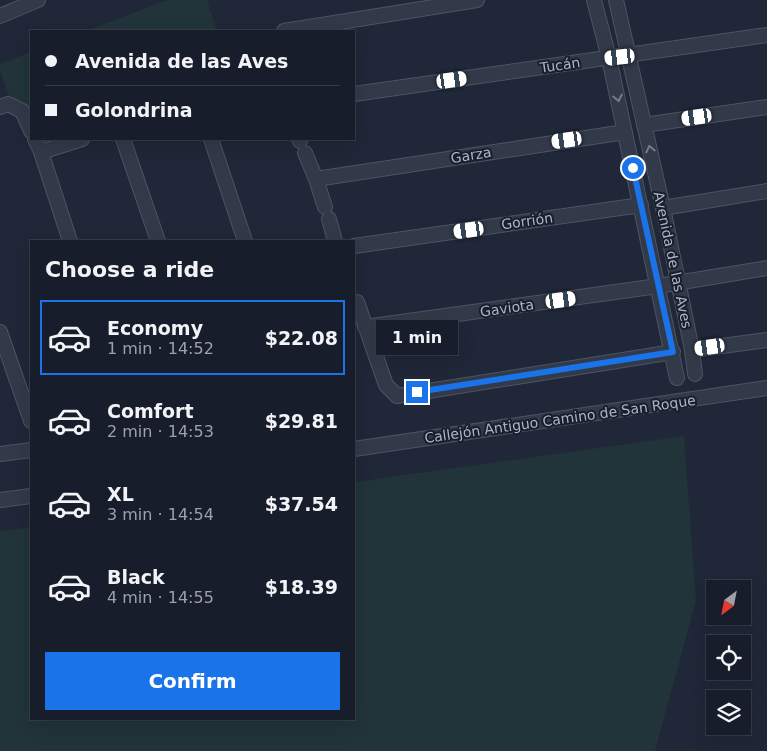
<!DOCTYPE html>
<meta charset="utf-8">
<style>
body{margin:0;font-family:"DejaVu Sans",sans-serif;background:#202632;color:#f1f3f6;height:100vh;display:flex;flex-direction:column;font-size:19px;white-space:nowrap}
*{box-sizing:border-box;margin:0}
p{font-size:16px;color:#9ea2a8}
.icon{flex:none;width:28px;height:28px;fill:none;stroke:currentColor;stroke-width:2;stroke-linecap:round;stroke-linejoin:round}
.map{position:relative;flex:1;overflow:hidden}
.side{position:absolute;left:30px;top:240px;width:325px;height:480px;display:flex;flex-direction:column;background:#171d2a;border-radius:0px;box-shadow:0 5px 20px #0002,0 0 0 1px #363b47}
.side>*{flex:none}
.guide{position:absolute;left:30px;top:30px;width:325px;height:110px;border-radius:0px;box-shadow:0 5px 20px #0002,0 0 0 1px #363b47;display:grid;align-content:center;height:110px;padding:0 15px;background:#171d2a}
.needle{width:32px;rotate:212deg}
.controls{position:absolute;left:706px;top:580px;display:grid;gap:10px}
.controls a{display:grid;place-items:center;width:45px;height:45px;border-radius:0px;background:#171d2a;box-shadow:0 5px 20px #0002,0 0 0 1px #363b47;font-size:25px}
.end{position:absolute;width:22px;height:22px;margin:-11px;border:6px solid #1a73e8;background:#fff;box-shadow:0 0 0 2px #fff}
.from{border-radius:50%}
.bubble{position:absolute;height:35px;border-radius:0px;background:#171d2a;box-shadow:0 5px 20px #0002,0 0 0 1px #363b47;font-size:16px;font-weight:700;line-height:35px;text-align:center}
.car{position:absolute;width:15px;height:30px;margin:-15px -8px;border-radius:6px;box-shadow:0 0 4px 1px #0007;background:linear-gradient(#fff 24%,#345 0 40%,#fff 0 76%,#345 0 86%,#fff 0)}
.guide b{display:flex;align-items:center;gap:18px;height:48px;font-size:19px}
.guide b+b{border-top:1px solid #363b47}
.guide i{width:12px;height:12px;background:#f1f3f6}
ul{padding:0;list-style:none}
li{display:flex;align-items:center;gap:15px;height:75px;margin:0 10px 8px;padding:0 5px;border:2px solid transparent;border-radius:0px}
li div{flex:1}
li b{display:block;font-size:19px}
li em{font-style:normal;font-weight:700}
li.current{border-color:#1a73e8}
li>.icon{width:45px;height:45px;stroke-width:1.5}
h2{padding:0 15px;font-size:22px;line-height:60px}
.cta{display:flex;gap:10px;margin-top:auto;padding:10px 15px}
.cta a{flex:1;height:58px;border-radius:0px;background:#1a73e8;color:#fff;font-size:20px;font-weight:700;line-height:58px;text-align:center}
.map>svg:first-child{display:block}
.green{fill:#213439}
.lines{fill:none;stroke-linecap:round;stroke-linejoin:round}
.street-casing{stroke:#4d5463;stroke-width:16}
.street{stroke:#323948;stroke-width:14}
.oneway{stroke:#757d8d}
.route{stroke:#1a73e8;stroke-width:6}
.labels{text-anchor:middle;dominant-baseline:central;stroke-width:4;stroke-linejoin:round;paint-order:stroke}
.street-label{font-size:14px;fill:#acb4c5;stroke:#181f2c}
</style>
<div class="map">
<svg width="767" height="751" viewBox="0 0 767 751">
<rect width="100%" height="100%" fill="#1f2738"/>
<path class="green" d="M 167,0 L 207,0 L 217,31 L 86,31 Z
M 31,52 L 31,110 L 9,96 L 0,70 L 0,64 Z
M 684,436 L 696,601 L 655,751 L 0,751 L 0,531 L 31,527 L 31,719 L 354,719 L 354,482 Z"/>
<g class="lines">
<g class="street-casing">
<path id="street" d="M 594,0 L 609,58 L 677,378
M 616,0 L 663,208 L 692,350 L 695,374
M 0,16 L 38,0
M 284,31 L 477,0
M 354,94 L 767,35
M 0,107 L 8,104 L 22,111 L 31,131
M 644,125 L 767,107
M 35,139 L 41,152 L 70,241
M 123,139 L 158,241
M 211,139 L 245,241
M 299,139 L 300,141
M 41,152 L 82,139
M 305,153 L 316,179 L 325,207
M 316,179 L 625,132
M 663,208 L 767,191
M 329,219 L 335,241
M 354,246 L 641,205
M 357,302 L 386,385 L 397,396 L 673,352
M 365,327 L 658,286 L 767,268
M 0,332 L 31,421
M 692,350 L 767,340
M 354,449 L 767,388
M 0,454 L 31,450
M 0,500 L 31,496"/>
</g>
<use href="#street" class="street"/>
</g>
<defs><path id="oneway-chevron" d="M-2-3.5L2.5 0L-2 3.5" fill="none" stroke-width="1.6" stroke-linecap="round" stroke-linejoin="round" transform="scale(1.25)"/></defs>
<g class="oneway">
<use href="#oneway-chevron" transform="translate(618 98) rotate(78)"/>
<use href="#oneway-chevron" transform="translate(650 149) rotate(-103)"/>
</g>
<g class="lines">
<path class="route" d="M 417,392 L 673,352 L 633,168"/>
</g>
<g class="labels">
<g class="street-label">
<text transform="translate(560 65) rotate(-8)">Tucán</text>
<text transform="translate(471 155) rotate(-9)">Garza</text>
<text transform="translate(527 221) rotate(-8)">Gorrión</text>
<text transform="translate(673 260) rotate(78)">Avenida de las Aves</text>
<text transform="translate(507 308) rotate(-8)">Gaviota</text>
<text transform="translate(560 419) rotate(-8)">Callejón Antiguo Camino de San Roque</text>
</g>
</g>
</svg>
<div class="controls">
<a><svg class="needle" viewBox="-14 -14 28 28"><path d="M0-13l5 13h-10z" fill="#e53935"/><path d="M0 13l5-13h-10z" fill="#9ea2a8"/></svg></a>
<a><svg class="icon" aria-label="locate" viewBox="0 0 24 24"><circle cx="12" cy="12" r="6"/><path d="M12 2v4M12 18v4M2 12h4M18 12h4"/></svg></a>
<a><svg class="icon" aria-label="layers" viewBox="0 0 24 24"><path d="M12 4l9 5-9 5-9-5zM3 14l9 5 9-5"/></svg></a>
</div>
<i class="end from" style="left:633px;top:168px"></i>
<i class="end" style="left:417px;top:392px"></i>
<div class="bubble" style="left:376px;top:320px;width:82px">1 min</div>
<i class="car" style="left:620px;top:57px;rotate:264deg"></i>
<i class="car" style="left:452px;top:80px;rotate:82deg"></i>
<i class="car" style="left:697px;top:117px;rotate:262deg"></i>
<i class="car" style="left:567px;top:140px;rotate:262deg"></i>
<i class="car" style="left:469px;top:230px;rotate:262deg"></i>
<i class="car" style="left:561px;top:300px;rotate:82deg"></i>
<i class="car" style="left:710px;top:347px;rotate:262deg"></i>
<div class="guide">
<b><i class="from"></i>Avenida de las Aves</b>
<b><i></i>Golondrina</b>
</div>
<section class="side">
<h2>Choose a ride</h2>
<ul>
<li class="current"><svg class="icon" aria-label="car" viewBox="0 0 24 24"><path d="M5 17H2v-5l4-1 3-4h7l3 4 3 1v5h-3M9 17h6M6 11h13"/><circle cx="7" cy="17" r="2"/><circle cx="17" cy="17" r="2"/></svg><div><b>Economy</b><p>1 min · 14:52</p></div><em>$22.08</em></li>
<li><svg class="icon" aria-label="car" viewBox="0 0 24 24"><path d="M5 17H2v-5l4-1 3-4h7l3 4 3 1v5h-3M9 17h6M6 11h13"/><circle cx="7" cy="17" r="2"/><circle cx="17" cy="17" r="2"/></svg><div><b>Comfort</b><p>2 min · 14:53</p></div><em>$29.81</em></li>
<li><svg class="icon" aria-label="car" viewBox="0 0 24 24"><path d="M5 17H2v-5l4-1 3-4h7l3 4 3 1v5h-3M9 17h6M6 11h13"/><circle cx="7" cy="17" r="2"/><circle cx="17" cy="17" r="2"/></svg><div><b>XL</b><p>3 min · 14:54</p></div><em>$37.54</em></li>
<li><svg class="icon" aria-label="car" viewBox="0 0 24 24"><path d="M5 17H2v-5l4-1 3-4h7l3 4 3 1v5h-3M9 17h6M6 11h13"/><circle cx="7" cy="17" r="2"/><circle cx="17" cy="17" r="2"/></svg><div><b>Black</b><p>4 min · 14:55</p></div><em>$18.39</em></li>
</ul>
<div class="cta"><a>Confirm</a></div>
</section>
</div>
